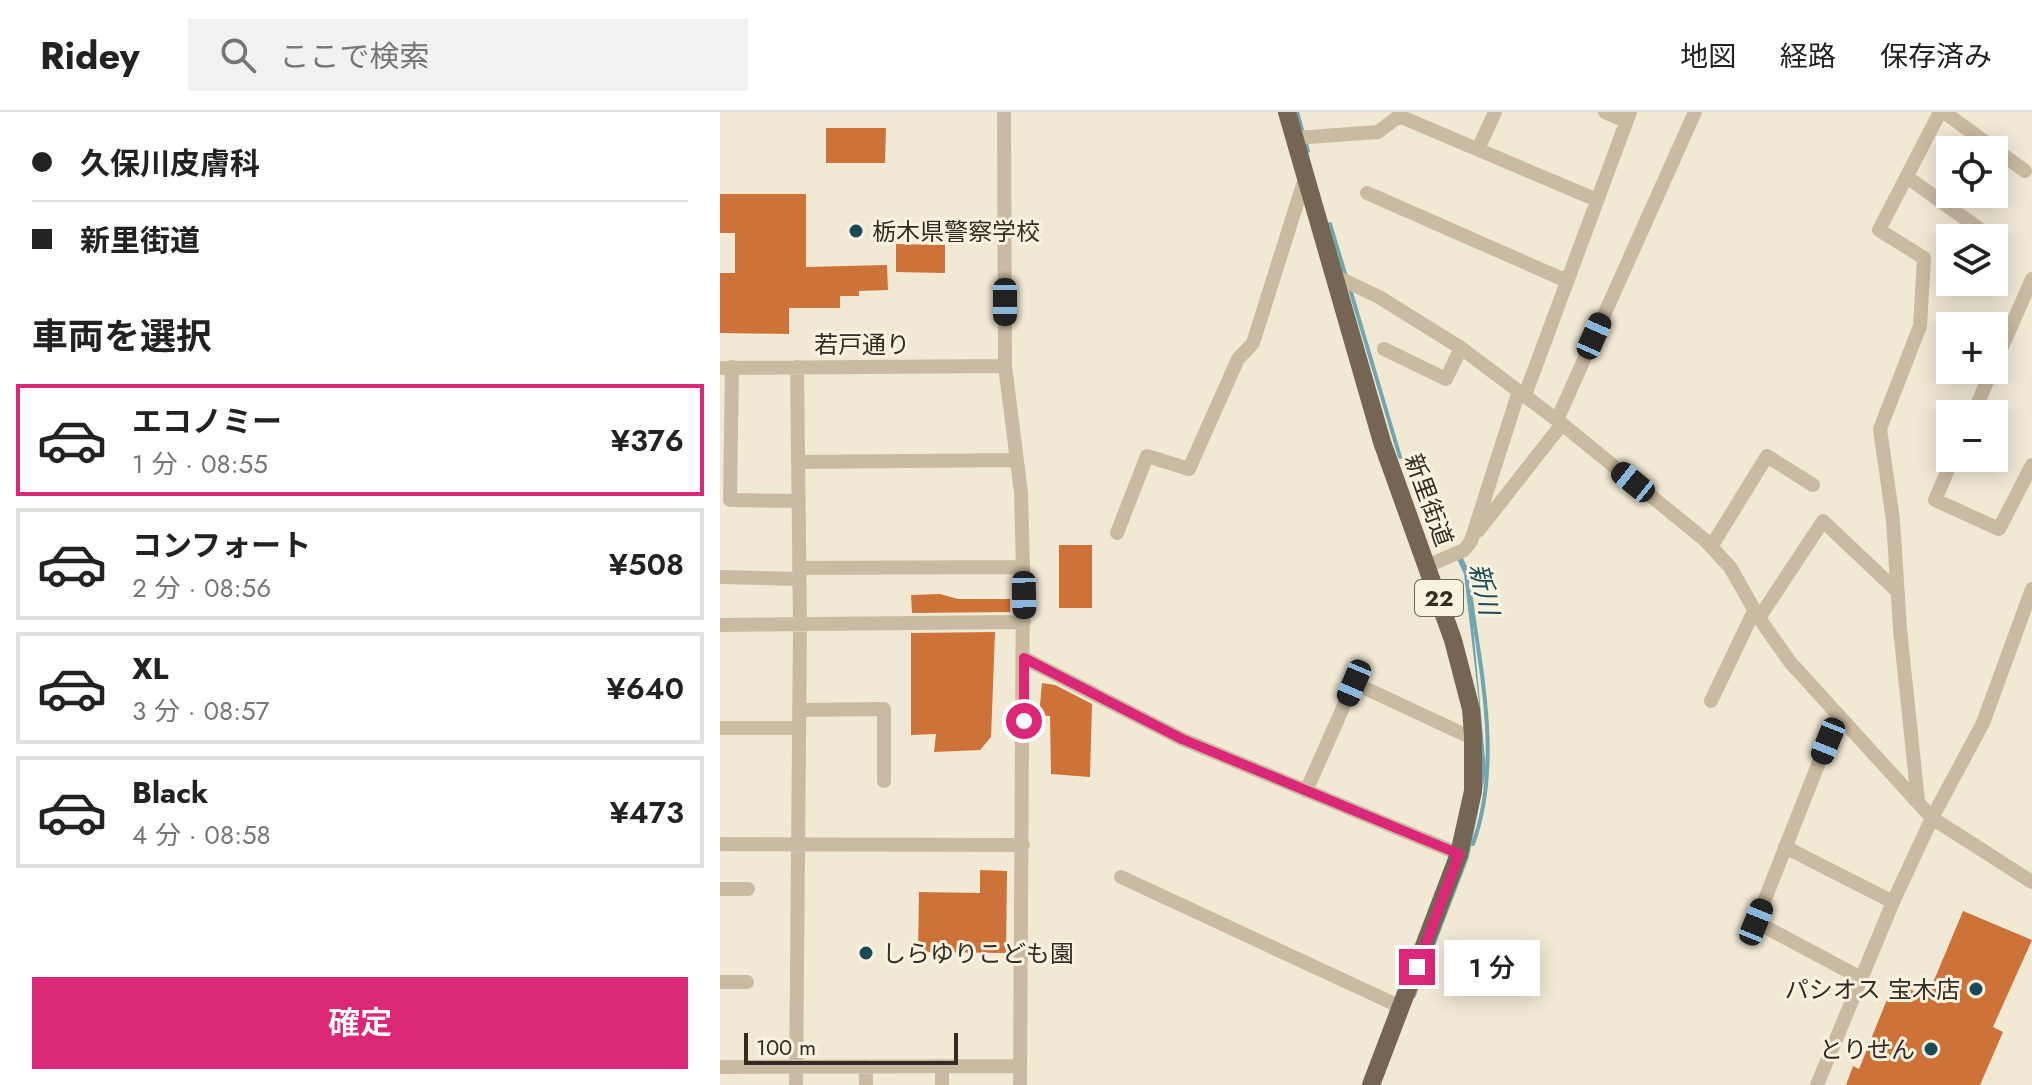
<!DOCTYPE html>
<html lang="ja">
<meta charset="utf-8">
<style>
body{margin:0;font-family:Jost,"Noto Sans JP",sans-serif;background:#f2f2f2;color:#222;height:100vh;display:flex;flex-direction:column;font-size:30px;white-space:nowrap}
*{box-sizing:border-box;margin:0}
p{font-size:26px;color:#767676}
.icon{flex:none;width:44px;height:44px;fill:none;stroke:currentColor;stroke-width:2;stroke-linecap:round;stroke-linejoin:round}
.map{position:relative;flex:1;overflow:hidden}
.sheet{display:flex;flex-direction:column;background:#fff;width:720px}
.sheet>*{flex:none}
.guide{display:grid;align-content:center;height:176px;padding:0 32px;background:#fff}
.controls{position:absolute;left:1216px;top:24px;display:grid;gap:16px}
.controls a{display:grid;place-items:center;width:72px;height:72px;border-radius:0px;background:#fff;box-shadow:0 4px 20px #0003;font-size:40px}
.scale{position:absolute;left:24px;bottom:20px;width:214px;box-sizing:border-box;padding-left:8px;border:4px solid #342b24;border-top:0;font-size:22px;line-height:28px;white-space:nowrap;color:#342b24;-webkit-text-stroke:6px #faf2e1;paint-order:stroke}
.end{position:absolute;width:36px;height:36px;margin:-18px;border:10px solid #db2777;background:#fff;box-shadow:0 0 0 4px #fff}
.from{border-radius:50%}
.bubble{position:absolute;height:56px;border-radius:0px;background:#fff;box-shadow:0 4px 20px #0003;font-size:26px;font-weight:600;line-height:56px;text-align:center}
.car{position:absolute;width:24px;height:48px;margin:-24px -12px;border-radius:10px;box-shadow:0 0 6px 2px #0007;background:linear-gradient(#222 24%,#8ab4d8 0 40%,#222 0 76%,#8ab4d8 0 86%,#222 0)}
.guide b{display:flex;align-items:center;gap:28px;height:76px;font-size:30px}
.guide b+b{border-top:2px solid #e0e0e0}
.guide i{width:20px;height:20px;background:#222}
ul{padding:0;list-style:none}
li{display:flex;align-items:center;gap:24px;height:112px;margin:0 16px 12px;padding:0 16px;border:4px solid #e0e0e0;border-radius:0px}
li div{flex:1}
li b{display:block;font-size:30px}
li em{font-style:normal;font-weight:600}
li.on{border-color:#db2777}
li>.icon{width:72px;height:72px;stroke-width:1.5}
h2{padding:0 32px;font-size:36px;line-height:96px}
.button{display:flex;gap:16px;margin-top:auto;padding:16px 32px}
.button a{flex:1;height:92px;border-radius:0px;background:#db2777;color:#fff;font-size:32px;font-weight:600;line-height:92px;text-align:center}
header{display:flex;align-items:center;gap:48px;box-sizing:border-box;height:112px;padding:0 40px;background:#fff;border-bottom:2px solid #e0e0e0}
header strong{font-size:38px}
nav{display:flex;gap:44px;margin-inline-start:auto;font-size:28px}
.search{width:560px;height:72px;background:#f2f2f2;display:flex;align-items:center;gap:20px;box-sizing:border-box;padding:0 28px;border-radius:0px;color:#767676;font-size:30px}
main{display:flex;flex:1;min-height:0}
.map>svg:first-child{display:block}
.water{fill:#73a5b0}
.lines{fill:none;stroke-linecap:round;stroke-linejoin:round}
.stream{stroke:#73a5b0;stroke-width:4}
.building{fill:#cd7238}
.minor{stroke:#cabaa1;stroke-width:14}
.major{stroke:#776554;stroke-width:18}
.route{stroke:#db2777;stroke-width:10}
.poi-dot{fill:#184a57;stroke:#faf2e1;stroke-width:3}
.labels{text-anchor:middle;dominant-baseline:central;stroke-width:6;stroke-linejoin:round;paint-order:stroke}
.shield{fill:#faf2e1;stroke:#6f675d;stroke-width:2}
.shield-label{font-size:22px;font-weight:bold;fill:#342b24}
.poi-label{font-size:24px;fill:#342b24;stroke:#faf2e1;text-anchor:start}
.street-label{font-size:24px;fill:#342b24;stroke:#faf2e1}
.water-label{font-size:26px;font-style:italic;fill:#184a57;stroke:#faf2e1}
</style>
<header>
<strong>Ridey</strong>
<div class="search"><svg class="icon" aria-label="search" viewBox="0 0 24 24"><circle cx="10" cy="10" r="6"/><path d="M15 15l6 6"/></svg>ここで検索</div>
<nav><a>地図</a><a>経路</a><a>保存済み</a></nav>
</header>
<main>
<section class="sheet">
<div class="guide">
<b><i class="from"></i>久保川皮膚科</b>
<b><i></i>新里街道</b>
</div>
<h2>車両を選択</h2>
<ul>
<li class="on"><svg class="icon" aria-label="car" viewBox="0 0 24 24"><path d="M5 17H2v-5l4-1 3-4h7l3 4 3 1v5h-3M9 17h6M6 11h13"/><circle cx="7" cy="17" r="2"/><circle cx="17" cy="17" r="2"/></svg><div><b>エコノミー</b><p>1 分 · 08:55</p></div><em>¥376</em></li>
<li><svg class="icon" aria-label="car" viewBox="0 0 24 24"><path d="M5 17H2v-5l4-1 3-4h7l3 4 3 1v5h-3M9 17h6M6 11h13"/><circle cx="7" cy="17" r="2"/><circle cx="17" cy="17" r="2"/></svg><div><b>コンフォート</b><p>2 分 · 08:56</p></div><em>¥508</em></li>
<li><svg class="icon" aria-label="car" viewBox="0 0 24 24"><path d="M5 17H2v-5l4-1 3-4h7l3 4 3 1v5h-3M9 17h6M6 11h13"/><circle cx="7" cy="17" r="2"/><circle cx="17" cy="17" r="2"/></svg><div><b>XL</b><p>3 分 · 08:57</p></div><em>¥640</em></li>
<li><svg class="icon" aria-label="car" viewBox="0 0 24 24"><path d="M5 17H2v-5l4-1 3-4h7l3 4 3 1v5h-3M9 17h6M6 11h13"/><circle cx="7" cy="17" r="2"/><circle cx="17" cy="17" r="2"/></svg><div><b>Black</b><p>4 分 · 08:58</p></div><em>¥473</em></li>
</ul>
<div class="button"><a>確定</a></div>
</section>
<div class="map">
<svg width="1312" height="973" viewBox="0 0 1312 973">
<rect width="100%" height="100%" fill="#f2e9d5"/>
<path class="water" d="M 742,444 L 748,457 L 766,658 L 749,745 L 695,886 L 691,884 L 761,656 L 760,599 L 744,462 L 737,447 Z"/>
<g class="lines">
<path class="stream" d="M 577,0 L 588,39
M 610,112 L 626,165
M 630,177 L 680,345
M 750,480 C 761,561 782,652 753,732"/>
</g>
<path class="building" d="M 106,16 L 166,16 L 165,51 L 106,51 Z
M 0,82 L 86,82 L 86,155 L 167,153 L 168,178 L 139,179 L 139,184 L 120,184 L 120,196 L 69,196 L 69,222 L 0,221 L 0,161 L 15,161 L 15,121 L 0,121 Z
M 176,132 L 225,133 L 225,161 L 176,160 Z
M 339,433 L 372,433 L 372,496 L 339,496 Z
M 220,482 L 238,487 L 290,487 L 290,500 L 192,501 L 191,483 Z
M 275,520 L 271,625 L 260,638 L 214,640 L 216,622 L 191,623 L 191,521 Z
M 322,571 L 335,573 L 372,592 L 370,665 L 331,662 L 330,604 L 319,603 Z
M 260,758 L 287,759 L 286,841 L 198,840 L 199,780 L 260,781 Z
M 1243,799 L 1312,828 L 1273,915 L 1283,920 L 1260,973 L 1126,973 L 1133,954 L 1139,957 L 1174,870 L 1207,885 Z"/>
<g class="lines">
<path class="minor" d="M 284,0 L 285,254 L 301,381 L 303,455 L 300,973
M 885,0 L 906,9
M 1224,0 L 1305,59
M 575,26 L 658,20 L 679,4 L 877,88
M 758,37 L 775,0
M 1187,65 L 1272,126
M 647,81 L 847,169
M 615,164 L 659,185 L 741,236 L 837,308 L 985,428 L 1010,455 L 1039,506 L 1070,550 L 1212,706 L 1312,770
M 664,237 L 726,267 L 741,236
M 1274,253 L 1312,167
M 12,255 L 10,388 L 79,389
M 0,256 L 285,254
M 805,283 L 910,0
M 1253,302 L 1272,258
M 837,308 L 975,0
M 1233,346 L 1215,388 L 1279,417 L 1312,353
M 79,350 L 297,348
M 758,419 L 842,312
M 397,421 L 427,344 L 469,357 L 518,247 L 533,231 L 586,63
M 991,435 L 1047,344 L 1093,373
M 707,454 L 744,438 L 751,429 L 799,279
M 79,456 L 303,455
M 0,465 L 79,467
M 1039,506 L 1103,409 L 1178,480
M 0,513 L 304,510
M 304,546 L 462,627 L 739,742
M 991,589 L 1034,499
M 79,598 L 164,597 L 164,669
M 1118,602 L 1036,810 L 1141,866
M 0,616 L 79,616
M 586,679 L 634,571 L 754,627
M 1198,689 L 1180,517 L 1173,408 L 1160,317 L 1200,214 L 1204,146 L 1159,118 L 1220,0
M 0,732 L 303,733
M 1065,735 L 1173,790
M 401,765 L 681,895
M 0,777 L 28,777
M 0,870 L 27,870
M 146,954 L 146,973
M 0,955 L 300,954
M 76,973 L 80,513 L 77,255
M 222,973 L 222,954
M 1097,973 L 1173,790 L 1212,706 L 1263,611 L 1312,477"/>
<path class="major" d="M 567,0 L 662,330 L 733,528 L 751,597 L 753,623 L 753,679 L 739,742 L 651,973"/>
</g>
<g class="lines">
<path class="route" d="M 304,609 L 304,546 L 462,627 L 739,742 L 697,855"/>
</g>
<g class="poi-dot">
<circle cx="136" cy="119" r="8"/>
<circle cx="146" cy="841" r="8"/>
<circle cx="1256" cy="877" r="8"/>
<circle cx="1211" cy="937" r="8"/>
</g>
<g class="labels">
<rect class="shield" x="695" y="468" width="48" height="36" rx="6"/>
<g class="shield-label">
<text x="719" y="486">22</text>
</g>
<g class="poi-label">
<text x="152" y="119">栃木県警察学校</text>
<text x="162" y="841">しらゆりこども園</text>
<text x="1240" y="877" text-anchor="end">パシオス 宝木店</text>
<text x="1195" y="937" text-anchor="end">とりせん</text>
</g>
<g class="street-label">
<text x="142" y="232">若戸通り</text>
<text transform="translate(709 388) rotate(70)">新里街道</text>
</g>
<g class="water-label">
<text transform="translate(764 477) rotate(77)">新川</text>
</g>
</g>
</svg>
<div class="controls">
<a><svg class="icon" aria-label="locate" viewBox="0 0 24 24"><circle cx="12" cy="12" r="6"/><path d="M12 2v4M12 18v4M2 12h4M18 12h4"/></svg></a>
<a><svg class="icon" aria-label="layers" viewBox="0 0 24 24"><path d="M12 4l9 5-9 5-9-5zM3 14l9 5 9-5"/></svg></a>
<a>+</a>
<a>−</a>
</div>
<div class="scale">100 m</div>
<i class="end from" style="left:304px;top:609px"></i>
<i class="end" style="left:697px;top:855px"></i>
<div class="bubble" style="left:724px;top:828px;width:96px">1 分</div>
<i class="car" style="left:285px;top:190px;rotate:180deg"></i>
<i class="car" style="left:874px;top:224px;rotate:24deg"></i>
<i class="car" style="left:913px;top:370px;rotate:309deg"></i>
<i class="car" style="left:304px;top:483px;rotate:179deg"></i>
<i class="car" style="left:634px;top:571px;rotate:203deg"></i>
<i class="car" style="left:1108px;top:629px;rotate:202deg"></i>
<i class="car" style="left:1036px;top:810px;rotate:22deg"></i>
</div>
</main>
